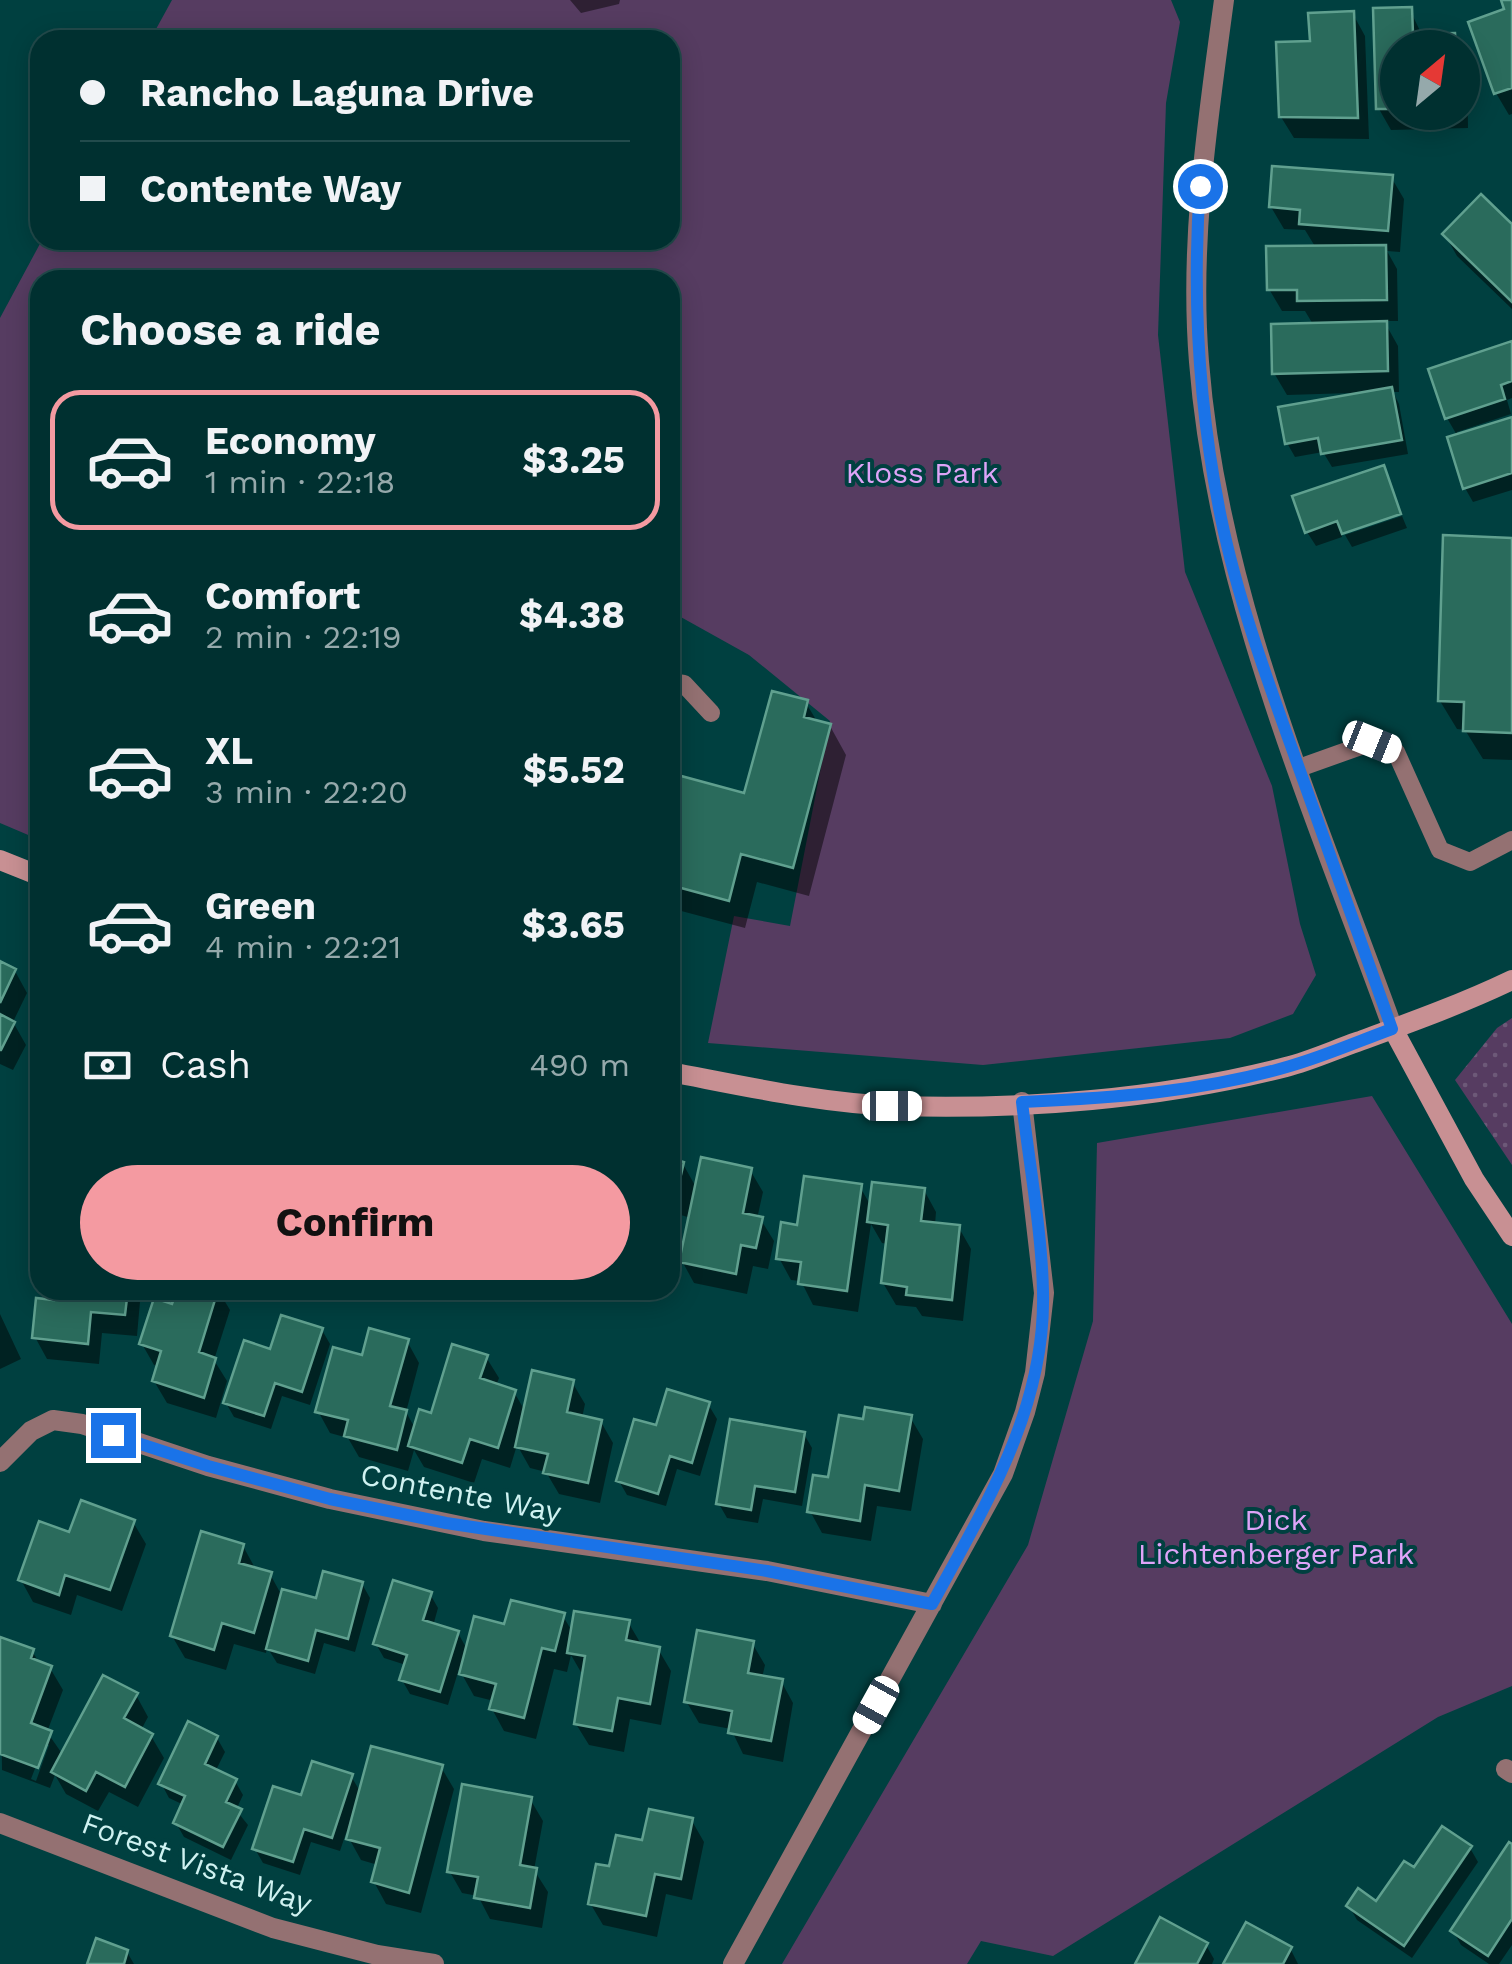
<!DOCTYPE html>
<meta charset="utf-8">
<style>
body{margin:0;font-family:"Work Sans",sans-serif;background:#0a3838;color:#f1f3f6;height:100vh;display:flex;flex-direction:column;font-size:38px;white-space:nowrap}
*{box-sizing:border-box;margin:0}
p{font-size:32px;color:#95a9ab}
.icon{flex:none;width:55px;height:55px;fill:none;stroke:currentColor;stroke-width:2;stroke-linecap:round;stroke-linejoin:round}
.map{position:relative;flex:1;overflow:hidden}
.drawer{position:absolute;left:30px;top:270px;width:650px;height:1030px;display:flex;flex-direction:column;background:#003030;border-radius:30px;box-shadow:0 5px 25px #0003,0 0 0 2px #224b4c}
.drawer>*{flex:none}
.guide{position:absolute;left:30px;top:30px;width:650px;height:220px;border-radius:30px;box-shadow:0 5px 25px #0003,0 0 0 2px #224b4c;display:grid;align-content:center;height:220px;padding:0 50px;background:#003030}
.needle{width:65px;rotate:29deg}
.buttons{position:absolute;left:1380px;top:30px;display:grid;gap:20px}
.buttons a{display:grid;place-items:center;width:100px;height:100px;border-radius:50%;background:#003030;box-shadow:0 5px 25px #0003,0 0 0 2px #224b4c;font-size:50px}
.end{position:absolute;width:45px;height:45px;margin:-22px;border:12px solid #1a73e8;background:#fff;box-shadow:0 0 0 5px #fff}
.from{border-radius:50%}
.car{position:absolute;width:30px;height:60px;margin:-30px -15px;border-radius:12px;box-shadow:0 0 8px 2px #0007;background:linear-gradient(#fff 24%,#345 0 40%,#fff 0 76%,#345 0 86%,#fff 0)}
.guide b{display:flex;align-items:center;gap:35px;height:95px;font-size:38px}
.guide b+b{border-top:2px solid #224b4c}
.guide i{width:25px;height:25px;background:#f1f3f6}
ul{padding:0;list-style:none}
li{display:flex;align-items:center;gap:30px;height:140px;margin:0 20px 15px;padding:0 30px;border:5px solid transparent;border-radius:30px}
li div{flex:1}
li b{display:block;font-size:38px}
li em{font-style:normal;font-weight:700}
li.selected{border-color:#f49aa1}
li>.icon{width:90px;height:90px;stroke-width:1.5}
h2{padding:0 50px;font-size:45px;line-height:120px}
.pay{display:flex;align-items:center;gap:25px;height:110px;padding:0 50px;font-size:38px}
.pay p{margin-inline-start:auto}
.cta{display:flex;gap:20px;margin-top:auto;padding:20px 50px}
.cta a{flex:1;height:115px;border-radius:60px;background:#f49aa1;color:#111;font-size:40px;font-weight:700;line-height:115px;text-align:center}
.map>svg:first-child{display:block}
.grass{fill:url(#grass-dots)}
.park{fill:#563c61}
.shadow{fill:#0007;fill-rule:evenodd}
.building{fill:#2a6b5c;stroke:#60a08f;stroke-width:2.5}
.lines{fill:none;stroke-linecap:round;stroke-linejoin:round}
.lane{stroke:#947172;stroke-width:18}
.street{stroke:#947172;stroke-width:20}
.secondary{stroke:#c89093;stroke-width:20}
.route{stroke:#1a73e8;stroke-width:12}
.labels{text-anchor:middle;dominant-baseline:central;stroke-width:8;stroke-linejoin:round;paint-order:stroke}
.park-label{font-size:30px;fill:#dea4f8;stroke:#004040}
.street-label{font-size:30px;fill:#cff2f1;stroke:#004040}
</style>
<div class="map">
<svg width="1512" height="1964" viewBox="0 0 1512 1964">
<defs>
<pattern id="grass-dots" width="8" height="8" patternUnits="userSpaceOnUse" patternTransform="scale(2.5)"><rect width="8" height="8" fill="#563c61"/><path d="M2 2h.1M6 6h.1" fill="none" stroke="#6d5978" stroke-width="1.8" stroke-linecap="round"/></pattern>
</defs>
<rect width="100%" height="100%" fill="#004040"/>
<path class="grass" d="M 1512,1018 L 1512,1165 L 1455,1080 L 1497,1028 Z"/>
<path class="park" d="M 172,0 L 1171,0 L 1180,22 L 1166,103 L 1158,335 L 1185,572 L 1272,786 L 1300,924 L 1316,975 L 1293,1014 L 1230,1038 L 983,1065 L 708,1043 L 734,916 L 790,926 L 830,721 L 749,655 L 670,611 L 670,280 L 40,280 L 40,840 L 0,823 L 0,318 L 42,240 L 670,240 L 670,40 L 150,40 Z
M 1372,1096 L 1512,1324 L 1512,1686 L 1438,1717 L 1053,1956 L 981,1941 L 967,1964 L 782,1964 L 1028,1545 L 1093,1321 L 1097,1143 Z"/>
<path class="shadow" d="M 570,0 L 620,0 L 619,4 L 581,13 Z
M 1504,0 L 1512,0 L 1512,114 L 1509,115 L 1496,93 L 1472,23 L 1507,11 Z
M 1410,10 L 1423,37 L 1454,36 L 1461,48 L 1398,48 L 1398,112 L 1462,112 L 1462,51 L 1467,58 L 1468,128 L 1391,130 L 1379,109 L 1376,11 Z
M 1353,14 L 1365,36 L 1369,139 L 1294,138 L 1281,117 L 1312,44 Z
M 1391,177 L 1404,199 L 1400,252 L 1387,251 L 1397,269 L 1398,321 L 1384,321 L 1398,346 L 1399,392 L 1393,392 L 1399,404 L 1408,454 L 1332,467 L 1323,452 L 1295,457 L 1287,443 L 1352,397 L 1352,393 L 1287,395 L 1274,373 L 1314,326 L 1305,311 L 1282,311 L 1269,289 L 1316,248 L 1305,230 L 1284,229 L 1271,207 Z
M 1512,227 L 1512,309 L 1457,256 L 1445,235 Z
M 1512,343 L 1512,398 L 1507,400 L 1511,414 L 1457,432 L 1458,436 L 1512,420 L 1512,490 L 1473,502 L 1465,488 L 1458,437 L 1447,418 L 1431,370 Z
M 1383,468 L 1401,511 L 1342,531 L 1342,537 L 1316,546 L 1307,532 Z
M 1402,516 L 1407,528 L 1352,547 L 1345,535 Z
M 1512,540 L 1512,760 L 1483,759 L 1465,730 L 1457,729 L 1440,701 Z
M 806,703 L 818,723 L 830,726 L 846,755 L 809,896 L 757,882 L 745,928 L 670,908 L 670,776 L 746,796 Z
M 0,964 L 15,971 L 27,993 L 13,1022 L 26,1045 L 13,1070 L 0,1064 Z
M 670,1161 L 683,1164 L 697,1189 L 750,1170 L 763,1192 L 757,1219 L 761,1220 L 774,1241 L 768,1269 L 753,1266 L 747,1294 L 694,1283 L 682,1261 L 691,1218 L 674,1213 L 670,1229 Z
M 860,1187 L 871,1206 L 924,1190 L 936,1212 L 935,1225 L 959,1228 L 971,1249 L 963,1321 L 922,1316 L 916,1307 L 896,1305 L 883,1283 L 888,1244 L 882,1243 L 871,1224 L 858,1312 L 813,1305 L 801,1281 L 791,1280 L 779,1258 L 799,1228 Z
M 57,1290 L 141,1290 L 137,1336 L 102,1333 L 99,1364 L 47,1359 L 35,1337 L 56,1303 Z
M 179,1290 L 218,1290 L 230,1310 L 214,1360 L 227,1381 L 216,1418 L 167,1403 L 154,1381 L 159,1367 L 154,1365 L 142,1344 L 174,1308 Z
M 0,1314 L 21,1359 L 0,1369 Z
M 322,1330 L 330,1344 L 310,1405 L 282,1396 L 271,1429 L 234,1417 L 226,1403 L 272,1352 Z
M 407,1341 L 419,1363 L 406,1412 L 416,1430 L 432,1416 L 486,1357 L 499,1378 L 496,1386 L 514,1392 L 525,1411 L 572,1382 L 585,1404 L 582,1418 L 601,1422 L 613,1443 L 600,1503 L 559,1494 L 546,1472 L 530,1468 L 517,1445 L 510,1468 L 482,1459 L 474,1483 L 424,1467 L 414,1450 L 408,1471 L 359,1457 L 348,1438 L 330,1433 L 318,1411 L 364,1358 Z
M 708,1404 L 717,1419 L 700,1476 L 677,1469 L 666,1506 L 627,1495 L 619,1481 L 657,1428 Z
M 910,1417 L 923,1439 L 911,1511 L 877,1506 L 871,1541 L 822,1533 L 810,1511 L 865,1422 Z
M 804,1434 L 812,1448 L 802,1506 L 763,1499 L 758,1523 L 727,1518 L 719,1504 Z
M 133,1522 L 146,1544 L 122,1611 L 77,1595 L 71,1615 L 33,1602 L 21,1580 L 71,1535 Z
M 243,1546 L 255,1568 L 270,1574 L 282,1596 L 318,1601 L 362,1584 L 370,1598 L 355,1652 L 324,1643 L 315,1674 L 277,1663 L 267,1647 L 266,1653 L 234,1644 L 226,1670 L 185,1658 L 172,1636 Z
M 430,1594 L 438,1608 L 433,1626 L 458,1633 L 468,1651 L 506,1627 L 563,1616 L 573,1633 L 628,1622 L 641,1644 L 658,1649 L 671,1671 L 661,1725 L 630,1719 L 624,1752 L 589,1745 L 576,1724 L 582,1674 L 571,1655 L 567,1672 L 554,1669 L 536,1739 L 504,1731 L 492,1709 L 494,1701 L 474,1696 L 459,1669 L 448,1705 L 410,1694 L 402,1680 L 406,1665 L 384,1658 L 376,1644 Z
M 0,1639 L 32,1651 L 40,1664 L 50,1668 L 63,1690 L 47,1732 L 63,1755 L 136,1695 L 148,1717 L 141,1730 L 151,1736 L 164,1758 L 138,1807 L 109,1792 L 98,1811 L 66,1794 L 55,1775 L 50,1788 L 2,1770 ZM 44,1745 L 49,1745 L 36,1781 L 31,1779 Z
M 752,1643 L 765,1665 L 762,1678 L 781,1681 L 793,1703 L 783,1762 L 743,1754 L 731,1729 L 699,1723 L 686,1701 Z
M 217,1738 L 225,1752 L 215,1772 L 235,1781 L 243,1795 L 236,1810 L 248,1825 L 231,1860 L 184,1837 L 176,1823 L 184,1805 L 169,1798 L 161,1783 Z
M 441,1767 L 454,1789 L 421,1913 L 386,1904 L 374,1882 L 378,1865 L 361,1860 L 346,1833 L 340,1851 L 311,1842 L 300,1875 L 263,1863 L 255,1849 L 303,1798 L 351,1776 L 361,1793 Z
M 530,1799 L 543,1821 L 534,1870 L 548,1892 L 542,1928 L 490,1919 L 478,1896 L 462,1893 L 450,1872 Z
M 692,1821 L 704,1842 L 692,1900 L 666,1894 L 657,1937 L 603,1925 L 590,1903 L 611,1869 L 644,1843 Z
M 1512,1847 L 1512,1945 L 1499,1964 L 1489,1964 L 1461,1945 L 1453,1931 Z
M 1470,1848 L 1478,1862 L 1412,1958 L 1357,1920 L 1349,1906 L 1377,1905 L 1415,1871 Z
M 1206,1945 L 1214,1959 L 1212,1964 L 1138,1964 Z
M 1290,1948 L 1298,1964 L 1226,1964 Z
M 127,1952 L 134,1964 L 90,1964 Z"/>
<path class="building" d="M 1501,0 L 1512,0 L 1512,88 L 1494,94 L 1468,22 L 1504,9 Z
M 1412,7 L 1413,34 L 1455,33 L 1456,48 L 1398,48 L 1398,109 L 1376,109 L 1373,8 Z
M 1354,11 L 1358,118 L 1279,117 L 1276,42 L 1310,41 L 1308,13 Z
M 1272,166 L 1393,175 L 1388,231 L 1299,224 L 1300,210 L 1269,207 Z
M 1481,194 L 1512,224 L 1512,302 L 1442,234 Z
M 1386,245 L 1387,300 L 1297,301 L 1297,290 L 1267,290 L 1266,246 Z
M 1387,321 L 1388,371 L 1272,374 L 1271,324 Z
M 1512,341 L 1512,381 L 1501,385 L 1505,399 L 1445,419 L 1428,369 Z
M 1392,387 L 1402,440 L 1321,454 L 1318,438 L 1285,444 L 1278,407 Z
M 1512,417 L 1512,473 L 1463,489 L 1447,437 Z
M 1384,465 L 1401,514 L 1342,534 L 1337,521 L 1305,533 L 1292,496 Z
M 1443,535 L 1512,538 L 1512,733 L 1463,731 L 1464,702 L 1438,701 Z
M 772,691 L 808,700 L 804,717 L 831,724 L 793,868 L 741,854 L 729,901 L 670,885 L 670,773 L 744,793 Z
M 0,961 L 16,969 L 0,1003 Z
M 0,1014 L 15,1022 L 1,1050 L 0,1050 Z
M 701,1157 L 752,1168 L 743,1213 L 763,1217 L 756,1248 L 741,1245 L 736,1274 L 679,1262 Z
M 670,1158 L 684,1162 L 676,1196 L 670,1195 Z
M 804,1176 L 862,1184 L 847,1291 L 798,1284 L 801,1262 L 776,1259 L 781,1222 L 797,1225 Z
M 872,1182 L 925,1188 L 921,1221 L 960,1225 L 952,1300 L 906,1295 L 907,1287 L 881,1283 L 888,1225 L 867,1222 Z
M 55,1290 L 128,1290 L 125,1315 L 91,1312 L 88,1344 L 32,1338 L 36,1298 L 54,1300 Z
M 177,1290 L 218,1290 L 199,1352 L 216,1358 L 204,1398 L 152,1381 L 161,1351 L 139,1344 L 154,1298 L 172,1304 Z
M 281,1315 L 323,1328 L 302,1392 L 275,1383 L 264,1416 L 223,1403 L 244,1340 L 270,1349 Z
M 369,1328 L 409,1339 L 390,1406 L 407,1410 L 397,1450 L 344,1436 L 348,1420 L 315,1412 L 333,1347 L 362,1355 Z
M 452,1344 L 488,1355 L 480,1378 L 516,1390 L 498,1448 L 470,1439 L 462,1463 L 408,1446 L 419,1409 L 431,1413 Z
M 532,1370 L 574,1380 L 567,1412 L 602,1420 L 588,1483 L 543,1473 L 548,1454 L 515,1447 Z
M 667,1389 L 710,1402 L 692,1463 L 670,1456 L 658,1494 L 616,1481 L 634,1419 L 656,1425 Z
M 865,1407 L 912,1415 L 899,1491 L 865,1485 L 860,1521 L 807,1512 L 813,1475 L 828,1477 L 839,1415 L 863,1419 Z
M 730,1419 L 805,1432 L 795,1492 L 755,1486 L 751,1510 L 716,1504 Z
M 81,1500 L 135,1520 L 110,1590 L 65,1575 L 59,1595 L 18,1580 L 39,1521 L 69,1532 Z
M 201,1531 L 244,1544 L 239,1563 L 272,1572 L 254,1633 L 222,1623 L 214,1650 L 170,1636 Z
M 323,1571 L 363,1582 L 348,1639 L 316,1630 L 308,1661 L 266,1649 L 282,1589 L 316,1598 Z
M 393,1580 L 432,1592 L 423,1620 L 459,1631 L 440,1692 L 399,1680 L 407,1655 L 373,1644 Z
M 511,1600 L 565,1613 L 555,1651 L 542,1648 L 524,1718 L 489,1709 L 496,1684 L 459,1674 L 474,1616 L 504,1624 Z
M 574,1611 L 630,1620 L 626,1640 L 660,1647 L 650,1704 L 618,1698 L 612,1731 L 574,1724 L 585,1656 L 567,1653 Z
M 697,1630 L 754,1641 L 748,1673 L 783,1679 L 771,1741 L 728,1733 L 732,1711 L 684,1702 Z
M 0,1637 L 34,1649 L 31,1658 L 52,1666 L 31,1723 L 52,1731 L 38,1768 L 0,1754 Z
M 103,1675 L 138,1693 L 124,1718 L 153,1734 L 125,1787 L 96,1772 L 86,1791 L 51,1772 Z
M 188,1721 L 218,1736 L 205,1764 L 237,1779 L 226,1802 L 242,1809 L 223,1847 L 173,1823 L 185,1796 L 158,1784 Z
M 371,1746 L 443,1765 L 409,1893 L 371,1882 L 380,1848 L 346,1839 Z
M 312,1761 L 353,1774 L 332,1838 L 304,1829 L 293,1862 L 252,1849 L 273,1786 L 301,1795 Z
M 462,1784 L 532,1797 L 520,1865 L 537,1868 L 530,1908 L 474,1898 L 478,1877 L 447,1872 Z
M 649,1809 L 693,1818 L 681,1879 L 655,1874 L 646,1916 L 588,1904 L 596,1864 L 609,1866 L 616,1835 L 642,1840 Z
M 1442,1826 L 1472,1846 L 1404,1946 L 1346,1906 L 1358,1888 L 1376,1901 L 1404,1861 L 1414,1867 Z
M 1509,1842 L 1512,1844 L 1512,1919 L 1488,1956 L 1450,1931 Z
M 1160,1917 L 1208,1943 L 1197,1964 L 1135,1964 Z
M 1246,1922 L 1292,1947 L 1283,1964 L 1223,1964 Z
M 96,1938 L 128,1950 L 124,1964 L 87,1964 Z"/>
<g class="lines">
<path class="lane" d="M 670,682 L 684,684 L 711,713
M 1299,768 L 1372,742 L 1396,752 L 1440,850 L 1470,862 L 1512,840"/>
<path class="street" d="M 1224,0 C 1208,120 1189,240 1199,362 C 1217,593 1315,813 1393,1029
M 0,1462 L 31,1431 L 53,1420 L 82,1424 L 208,1466 L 330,1499 L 484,1531 L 767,1571 L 932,1604
M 1506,1769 L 1512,1773
M 0,1823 L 273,1928 L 377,1955 L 434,1964
M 733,1964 L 1003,1474 L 1025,1412 L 1035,1373 L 1044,1293 L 1022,1102"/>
<path class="secondary" d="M 0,860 L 40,876
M 1393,1029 L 1474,1179 L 1512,1236
M 670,1072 C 744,1086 819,1103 895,1106 C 1023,1110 1161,1099 1286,1067 C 1310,1061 1334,1050 1357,1042 C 1409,1023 1462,1004 1512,980"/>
</g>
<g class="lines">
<path class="route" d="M 113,1435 L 208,1466 L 330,1499 L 446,1523 L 767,1571 L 932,1604 C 985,1506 1046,1408 1043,1292 C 1042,1233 1029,1162 1022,1102 C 1112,1098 1203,1092 1290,1066 C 1325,1056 1359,1041 1392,1029 C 1360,939 1328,848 1295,757 C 1267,679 1238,600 1221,518 C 1199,409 1192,297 1200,186"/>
</g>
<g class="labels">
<g class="park-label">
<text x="922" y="472">Kloss Park</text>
<text x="1276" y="1519">Dick<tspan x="1276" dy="34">Lichtenberger Park</tspan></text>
</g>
<g class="street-label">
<text transform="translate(461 1493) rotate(11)">Contente Way</text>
<text transform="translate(197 1863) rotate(20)">Forest Vista Way</text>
</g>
</g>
</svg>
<div class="buttons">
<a><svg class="needle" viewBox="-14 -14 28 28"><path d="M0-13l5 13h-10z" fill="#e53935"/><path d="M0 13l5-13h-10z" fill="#95a9ab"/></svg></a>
</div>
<i class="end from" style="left:1200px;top:186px"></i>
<i class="end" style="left:113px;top:1435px"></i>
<i class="car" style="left:1372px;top:742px;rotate:112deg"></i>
<i class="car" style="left:892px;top:1106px;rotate:90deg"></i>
<i class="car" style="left:876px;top:1705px;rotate:209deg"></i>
<div class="guide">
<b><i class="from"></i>Rancho Laguna Drive</b>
<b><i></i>Contente Way</b>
</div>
<section class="drawer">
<h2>Choose a ride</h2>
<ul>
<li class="selected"><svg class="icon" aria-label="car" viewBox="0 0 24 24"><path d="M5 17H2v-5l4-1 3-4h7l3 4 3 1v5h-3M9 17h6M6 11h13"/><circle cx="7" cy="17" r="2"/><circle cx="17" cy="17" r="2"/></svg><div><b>Economy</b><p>1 min · 22:18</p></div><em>$3.25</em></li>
<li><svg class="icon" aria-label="car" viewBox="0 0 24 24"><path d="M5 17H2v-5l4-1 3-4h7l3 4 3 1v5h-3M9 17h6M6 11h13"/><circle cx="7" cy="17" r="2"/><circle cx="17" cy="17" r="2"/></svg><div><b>Comfort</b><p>2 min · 22:19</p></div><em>$4.38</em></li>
<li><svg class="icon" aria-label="car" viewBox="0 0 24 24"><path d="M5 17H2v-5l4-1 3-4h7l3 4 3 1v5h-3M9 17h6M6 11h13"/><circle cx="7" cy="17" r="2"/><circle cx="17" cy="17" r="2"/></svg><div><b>XL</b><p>3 min · 22:20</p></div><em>$5.52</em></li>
<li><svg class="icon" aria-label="car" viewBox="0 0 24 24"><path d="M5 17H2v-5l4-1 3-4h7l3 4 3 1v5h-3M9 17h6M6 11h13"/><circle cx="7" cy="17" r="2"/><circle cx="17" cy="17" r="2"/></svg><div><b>Green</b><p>4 min · 22:21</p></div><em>$3.65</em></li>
</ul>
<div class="pay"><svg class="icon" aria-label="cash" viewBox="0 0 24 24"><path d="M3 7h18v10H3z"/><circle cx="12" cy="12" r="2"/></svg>Cash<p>490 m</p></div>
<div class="cta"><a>Confirm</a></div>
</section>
</div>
